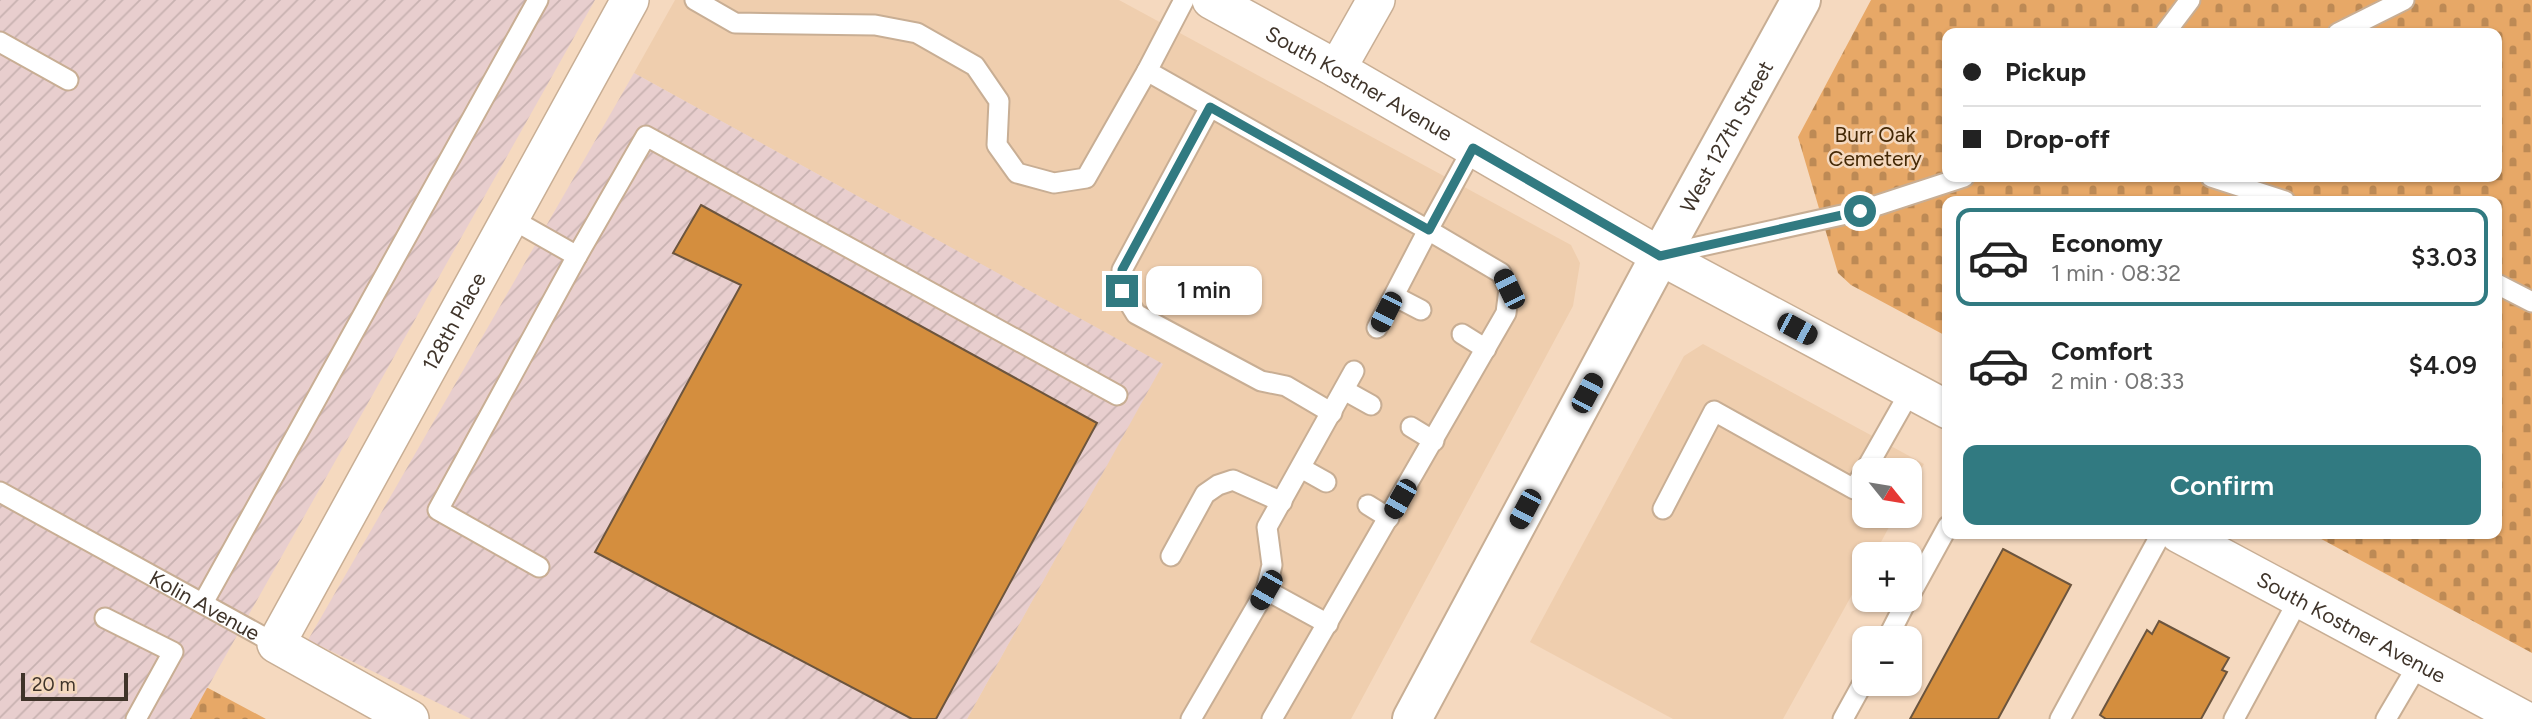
<!DOCTYPE html>
<meta charset="utf-8">
<style>
body{margin:0;font-family:Figtree,sans-serif;background:#f6f6f6;color:#222;height:100vh;display:flex;flex-direction:column;font-size:26px;white-space:nowrap}
*{box-sizing:border-box;margin:0}
p{font-size:23px;color:#767676}
.icon{flex:none;width:38px;height:38px;fill:none;stroke:currentColor;stroke-width:2;stroke-linecap:round;stroke-linejoin:round}
.map{position:relative;flex:1;overflow:hidden}
.panel{position:absolute;left:1942px;top:196px;width:560px;height:343px;display:flex;flex-direction:column;background:#fff;border-radius:14px;box-shadow:0 2px 5px #0004}
.panel>*{flex:none}
.hud{position:absolute;left:1942px;top:28px;width:560px;height:154px;border-radius:14px;box-shadow:0 2px 5px #0004;display:grid;align-content:center;height:154px;padding:0 21px;background:#fff}
.needle{width:46px;rotate:120deg}
.controls{position:absolute;left:1852px;top:458px;display:grid;gap:14px}
.controls a{display:grid;place-items:center;width:70px;height:70px;border-radius:14px;background:#fff;box-shadow:0 2px 5px #0004;font-size:35px}
.scale{position:absolute;left:21px;bottom:18px;width:107px;box-sizing:border-box;padding-left:7px;border:4px solid #3f342a;border-top:0;font-size:19px;line-height:24px;white-space:nowrap;color:#3f342a;-webkit-text-stroke:5px #f5d9bf;paint-order:stroke}
.end{position:absolute;width:32px;height:32px;margin:-16px;border:9px solid #317a81;background:#fff;box-shadow:0 0 0 4px #fff}
.from{border-radius:50%}
.bubble{position:absolute;height:49px;border-radius:14px;background:#fff;box-shadow:0 2px 5px #0004;font-size:23px;font-weight:600;line-height:49px;text-align:center}
.car{position:absolute;width:21px;height:42px;margin:-21px -10px;border-radius:9px;box-shadow:0 0 5px 2px #0007;background:linear-gradient(#222 24%,#8ab4d8 0 40%,#222 0 76%,#8ab4d8 0 86%,#222 0)}
.hud b{display:flex;align-items:center;gap:24px;height:66px;font-size:26px}
.hud b+b{border-top:2px solid #e0e0e0}
.hud i{width:18px;height:18px;background:#222}
ul{padding:12px 0 0;list-style:none}
li{display:flex;align-items:center;gap:21px;height:98px;margin:0 14px 10px;padding:0 7px;border:4px solid transparent;border-radius:14px}
li div{flex:1}
li b{display:block;font-size:26px}
li em{font-style:normal;font-weight:600}
li.on{border-color:#317a81}
li>.icon{width:63px;height:63px;stroke-width:1.5}
.button{display:flex;gap:14px;margin-top:auto;padding:14px 21px}
.button a{flex:1;height:80px;border-radius:14px;background:#317a81;color:#fff;font-size:28px;font-weight:600;line-height:80px;text-align:center}
.map>svg:first-child{display:block}
.built{fill:#efceae}
.industrial{fill:url(#industrial-furrows)}
.cemetery{fill:url(#cemetery-stones);fill-rule:evenodd}
.building{fill:#d48e3e;stroke:#6c553e;stroke-width:2}
.lines{fill:none;stroke-linecap:round;stroke-linejoin:round}
.service-casing{stroke:#c8ae94;stroke-width:23}
.minor-casing{stroke:#c8ae94;stroke-width:40}
.secondary-casing{stroke:#c8ae94;stroke-width:42}
.service{stroke:#fff;stroke-width:19}
.minor{stroke:#fff;stroke-width:37}
.secondary{stroke:#fff;stroke-width:38}
.route{stroke:#317a81;stroke-width:9}
.labels{text-anchor:middle;dominant-baseline:central;stroke-width:5;stroke-linejoin:round;paint-order:stroke}
.street-label{font-size:21px;fill:#3f342a;stroke:#f5d9bf}
.park-label{font-size:21px;fill:#452906;stroke:#f5d9bf}
</style>
<div class="map">
<svg width="2532" height="719" viewBox="0 0 2532 719">
<defs>
<pattern id="industrial-furrows" width="10" height="10" patternUnits="userSpaceOnUse" patternTransform="scale(1.75)"><rect width="10" height="10" fill="#e8cece"/><path d="M-1 1l2-2M0 10L10 0M9 11l2-2" fill="none" stroke="#c8b2b1"/></pattern>
<pattern id="cemetery-stones" width="16" height="16" patternUnits="userSpaceOnUse" patternTransform="scale(1.75)"><rect width="16" height="16" fill="#e7a867"/><path d="M2 7V4a2 2 0 0 1 4 0v3zM10 15v-3a2 2 0 0 1 4 0v3z" fill="#bd8a55"/></pattern>
</defs>
<rect width="100%" height="100%" fill="#f5d9bf"/>
<path class="built" d="M 675,0 L 1119,0 L 1571,245 L 1580,263 L 1573,306 L 1351,719 L 967,719 L 1162,364 L 634,73 Z
M 1703,344 L 1924,464 L 1909,490 L 1909,471 L 1864,471 L 1864,516 L 1895,516 L 1874,555 L 1864,555 L 1864,573 L 1783,719 L 1673,719 L 1530,642 L 1684,356 Z"/>
<path class="industrial" d="M 0,0 L 595,0 L 190,719 L 0,719 Z
M 634,73 L 1163,364 L 967,719 L 471,719 L 308,640 Z"/>
<path class="cemetery" d="M 1871,0 L 2532,0 L 2532,653 L 2312,534 L 2497,534 L 2497,201 L 1948,201 L 1948,337 L 1851,285 L 1838,273 L 1798,137 ZM 1948,33 L 2497,33 L 2497,177 L 1948,177 Z
M 207,688 L 208,688 L 266,719 L 190,719 Z"/>
<path class="building" d="M 2029,199 L 2096,201 L 2029,201 Z
M 701,205 L 1097,423 L 936,719 L 912,719 L 595,552 L 741,285 L 673,253 Z
M 2003,549 L 2071,585 L 1998,719 L 1910,719 Z
M 2159,621 L 2229,658 L 2222,670 L 2227,672 L 2201,719 L 2106,719 L 2100,715 L 2147,630 L 2152,634 Z"/>
<g class="lines">
<g class="service-casing">
<g id="service">
<path d="M 695,0 L 735,23 L 875,25 L 917,33 L 975,66 L 999,101 L 997,145 L 1017,173 L 1054,183 L 1086,178 L 1147,71"/>
<path d="M 1184,0 L 1147,71 L 1428,230 L 1377,328"/>
<path d="M 2165,33 L 2190,0"/>
<path d="M 2338,33 L 2404,0"/>
<path d="M 0,42 L 68,80"/>
<path d="M 1210,107 L 1122,270 L 1122,291 L 1136,314 L 1261,381 L 1286,386 L 1332,413"/>
<path d="M 2211,177 L 2285,201"/>
<path d="M 510,218 L 577,256 L 646,136 L 1117,395"/>
<path d="M 1661,255 L 1860,211 L 1964,177"/>
<path d="M 2497,284 L 2532,302"/>
<path d="M 1394,296 L 1421,310"/>
<path d="M 1462,334 L 1486,349"/>
<path d="M 1344,390 L 1371,405"/>
<path d="M 1411,427 L 1434,441"/>
<path d="M 1301,468 L 1326,482"/>
<path d="M 1865,471 L 1911,390"/>
<path id="s1" d="M 0,492 L 276,644"/>
<path d="M 1368,505 L 1389,518"/>
<path d="M 1663,509 L 1714,411 L 1854,489 L 1864,472"/>
<path d="M 1171,556 L 1205,494 L 1218,485 L 1233,480 L 1282,502"/>
<path d="M 539,567 L 438,510 L 577,256"/>
<path d="M 1266,590 L 1328,624"/>
<path d="M 1909,597 L 1948,526"/>
<path d="M 203,603 L 538,0"/>
<path d="M 105,618 L 173,652 L 136,719"/>
<path d="M 1887,639 L 1907,600"/>
<path d="M 1191,719 L 1266,590 L 1272,565 L 1267,527 L 1354,371"/>
<path d="M 1272,719 L 1506,313 L 1509,289 L 1501,273 L 1428,230 L 1473,148"/>
<path d="M 1843,719 L 1864,681"/>
<path d="M 2060,719 L 2161,534"/>
<path d="M 2234,719 L 2299,599"/>
<path d="M 2386,719 L 2419,663"/>
</g>
</g>
<g class="minor-casing">
<g id="minor">
<path id="s2" d="M 1211,0 L 1337,69 L 1660,256 L 1948,410"/>
<path d="M 1337,69 L 1376,0"/>
<path id="s3" d="M 2179,534 L 2523,719"/>
<path id="s4" d="M 410,719 L 276,644 L 630,0"/>
</g>
</g>
<g class="secondary-casing">
<g id="secondary">
<path id="s5" d="M 1412,719 L 1660,256 L 1801,0"/>
</g>
</g>
<use href="#service" class="service"/>
<use href="#minor" class="minor"/>
<use href="#secondary" class="secondary"/>
</g>
<g class="lines">
<path class="route" d="M 1122,291 L 1122,270 L 1210,107 L 1429,230 L 1473,148 L 1660,256 L 1860,211"/>
</g>
<g class="labels">
<g class="street-label">
<text stroke="none"><textPath href="#s2" startOffset="170">South Kostner Avenue</textPath></text>
<text stroke="none"><textPath href="#s5" startOffset="662">West 127th Street</textPath></text>
<text stroke="none"><textPath href="#s4" startOffset="522">128th Place</textPath></text>
<text stroke="none"><textPath href="#s1" startOffset="234">Kolin Avenue</textPath></text>
<text stroke="none"><textPath href="#s3" startOffset="196">South Kostner Avenue</textPath></text>
</g>
<g class="park-label">
<text x="1875" y="134">Burr Oak<tspan x="1875" dy="24">Cemetery</tspan></text>
</g>
</g>
</svg>
<div class="controls">
<a><svg class="needle" viewBox="-14 -14 28 28"><path d="M0-13l5 13h-10z" fill="#e53935"/><path d="M0 13l5-13h-10z" fill="#767676"/></svg></a>
<a>+</a>
<a>−</a>
</div>
<div class="scale">20 m</div>
<i class="end from" style="left:1860px;top:211px"></i>
<i class="end" style="left:1122px;top:291px"></i>
<div class="bubble" style="left:1146px;top:266px;width:116px">1 min</div>
<i class="car" style="left:1509px;top:289px;rotate:334deg"></i>
<i class="car" style="left:1386px;top:312px;rotate:207deg"></i>
<i class="car" style="left:1797px;top:329px;rotate:118deg"></i>
<i class="car" style="left:1587px;top:393px;rotate:28deg"></i>
<i class="car" style="left:1400px;top:499px;rotate:210deg"></i>
<i class="car" style="left:1525px;top:509px;rotate:208deg"></i>
<i class="car" style="left:1266px;top:590px;rotate:210deg"></i>
<div class="hud">
<b><i class="from"></i>Pickup</b>
<b><i></i>Drop-off</b>
</div>
<section class="panel">
<ul>
<li class="on"><svg class="icon" aria-label="car" viewBox="0 0 24 24"><path d="M5 17H2v-5l4-1 3-4h7l3 4 3 1v5h-3M9 17h6M6 11h13"/><circle cx="7" cy="17" r="2"/><circle cx="17" cy="17" r="2"/></svg><div><b>Economy</b><p>1 min · 08:32</p></div><em>$3.03</em></li>
<li><svg class="icon" aria-label="car" viewBox="0 0 24 24"><path d="M5 17H2v-5l4-1 3-4h7l3 4 3 1v5h-3M9 17h6M6 11h13"/><circle cx="7" cy="17" r="2"/><circle cx="17" cy="17" r="2"/></svg><div><b>Comfort</b><p>2 min · 08:33</p></div><em>$4.09</em></li>
</ul>
<div class="button"><a>Confirm</a></div>
</section>
</div>
